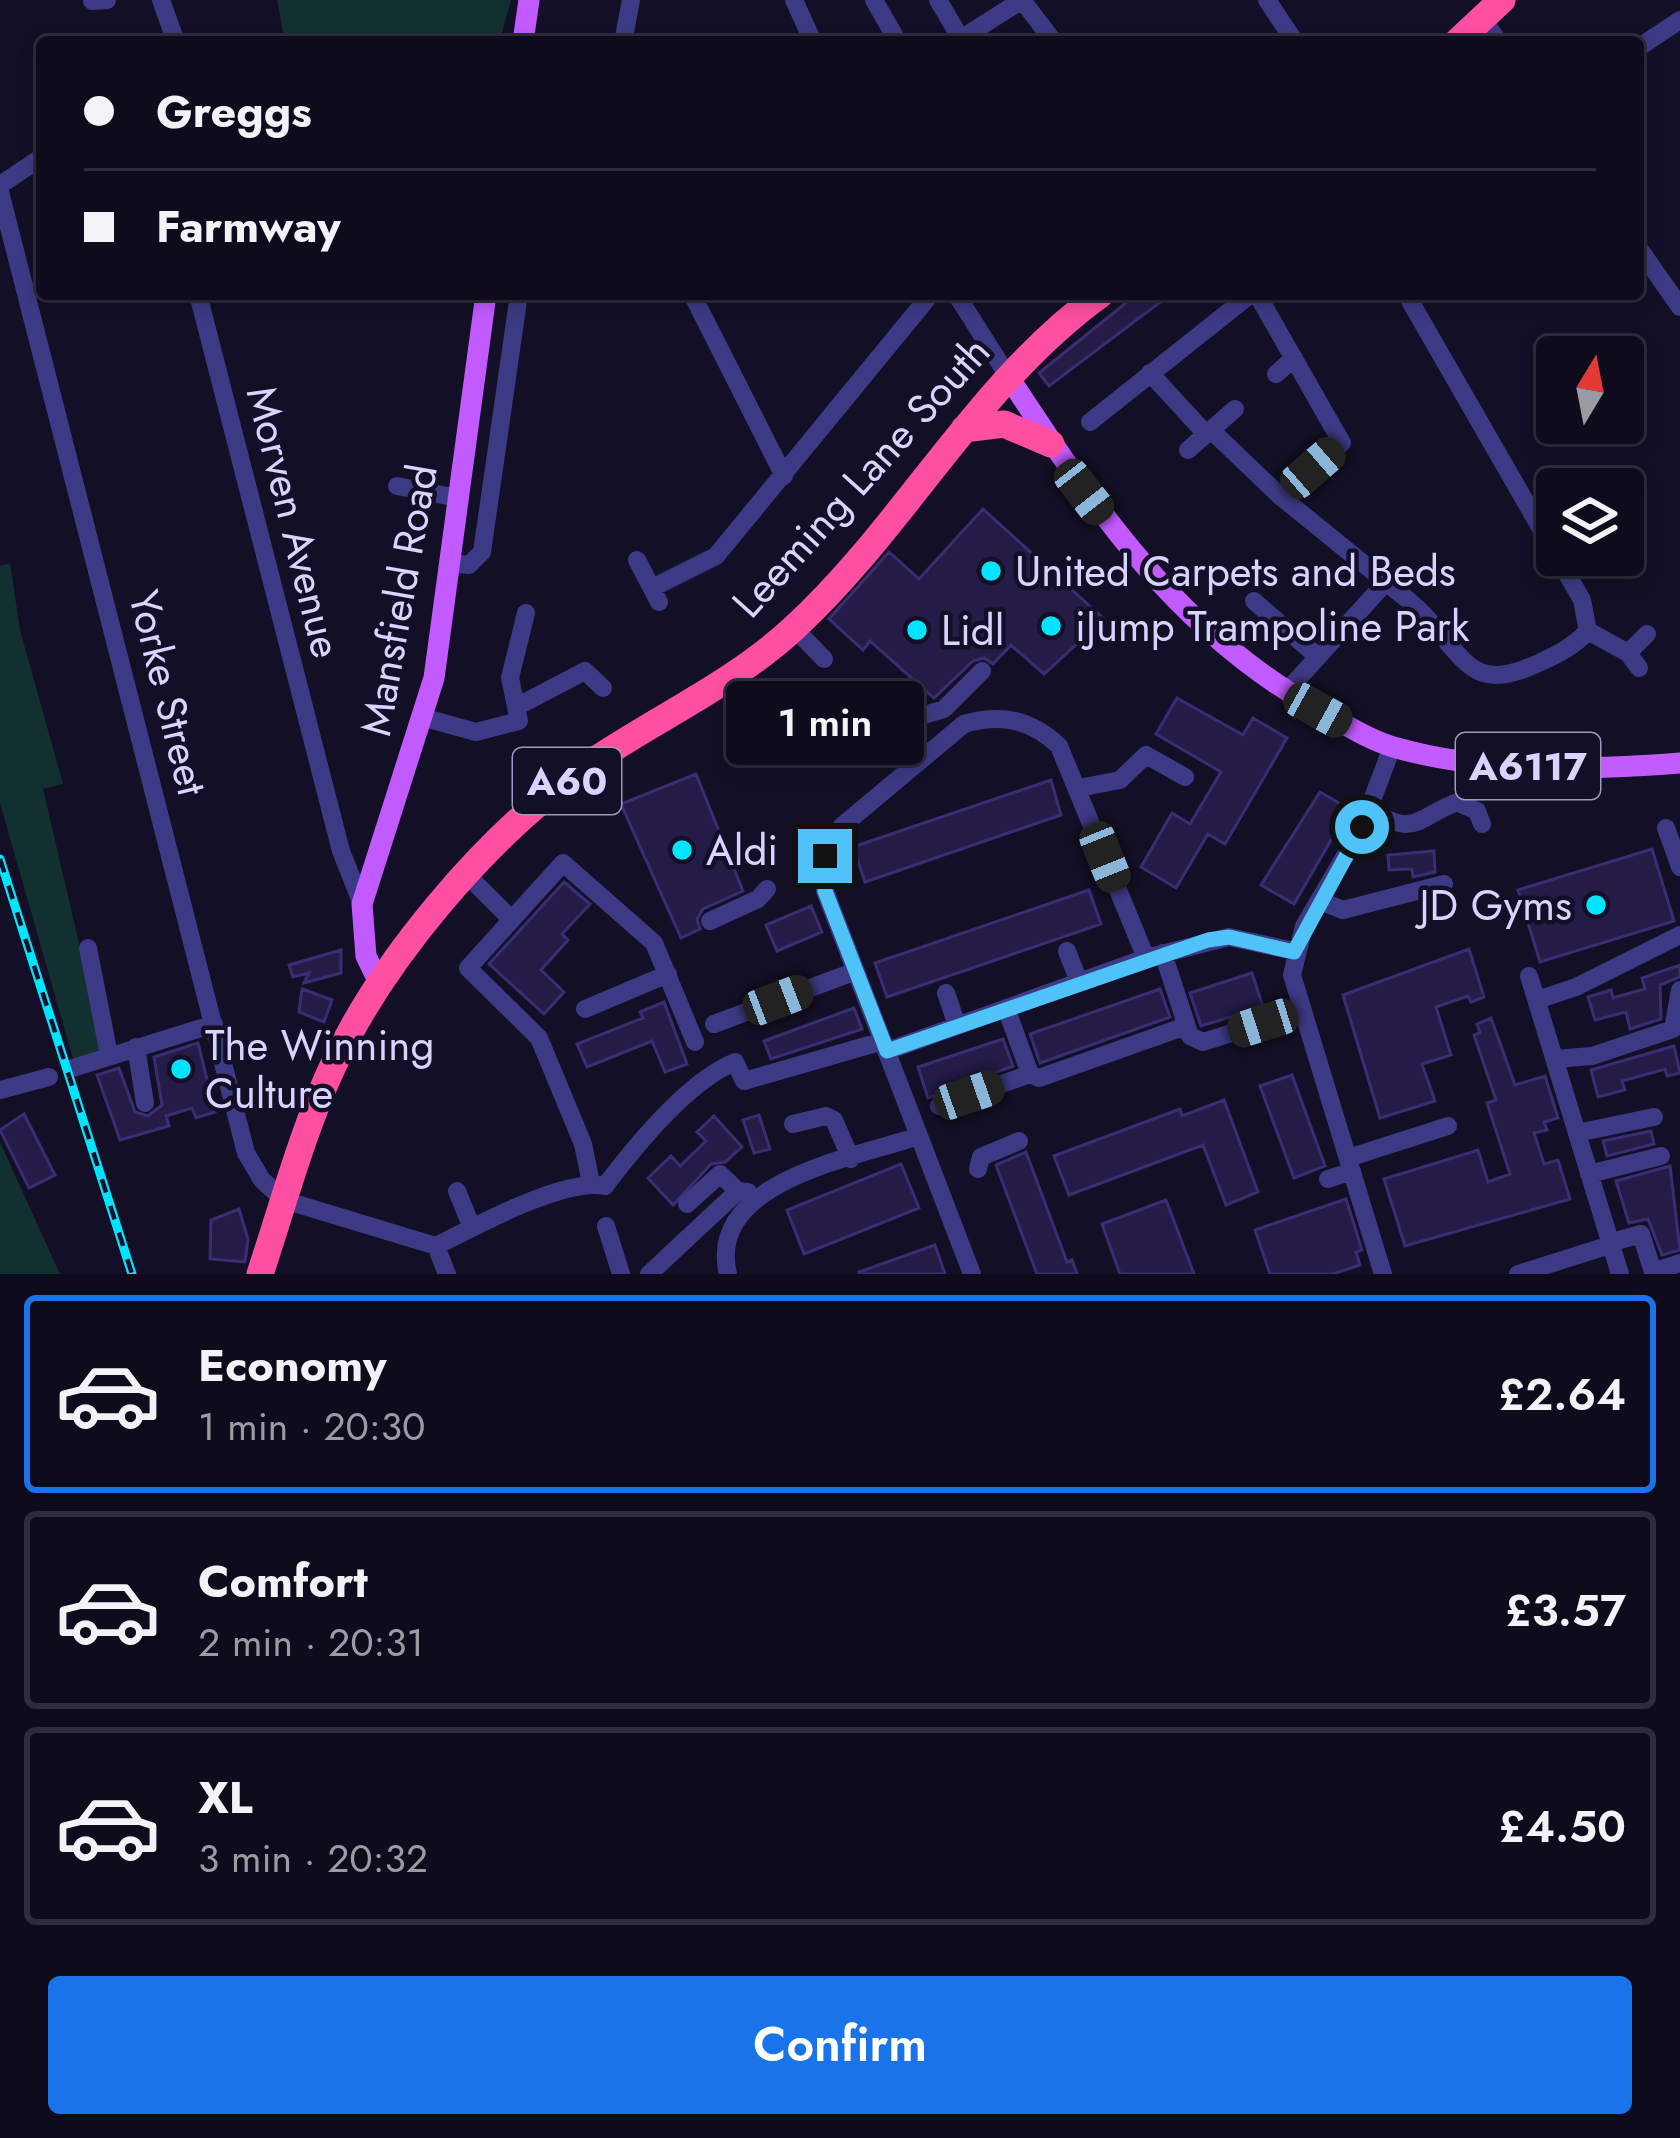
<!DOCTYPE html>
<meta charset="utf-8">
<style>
body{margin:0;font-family:Jost,sans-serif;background:#171425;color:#f1f3f6;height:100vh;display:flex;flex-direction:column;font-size:45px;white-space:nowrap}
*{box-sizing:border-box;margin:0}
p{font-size:39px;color:#9b9ba3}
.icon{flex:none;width:66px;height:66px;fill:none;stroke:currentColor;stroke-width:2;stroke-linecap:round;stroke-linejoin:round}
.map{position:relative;height:1274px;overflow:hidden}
.drawer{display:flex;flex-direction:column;background:#0e0b1c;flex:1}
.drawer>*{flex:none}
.guide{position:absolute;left:36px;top:36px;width:1608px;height:264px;border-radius:12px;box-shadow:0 6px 18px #0003,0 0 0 3px #2e2b3b;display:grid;align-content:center;height:264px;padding:0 48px;background:#0e0b1c}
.needle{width:78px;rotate:10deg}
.tools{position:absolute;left:1536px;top:336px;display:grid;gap:24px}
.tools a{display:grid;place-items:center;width:108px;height:108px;border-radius:12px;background:#0e0b1c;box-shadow:0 6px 18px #0003,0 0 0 3px #2e2b3b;font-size:60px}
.end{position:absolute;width:54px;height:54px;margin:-27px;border:15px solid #4fc3f7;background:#111;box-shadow:0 0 0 6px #111}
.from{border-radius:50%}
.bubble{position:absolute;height:84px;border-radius:12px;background:#0e0b1c;box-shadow:0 6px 18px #0003,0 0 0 3px #2e2b3b;font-size:39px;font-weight:600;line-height:84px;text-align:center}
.car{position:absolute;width:36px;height:72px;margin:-36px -18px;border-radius:15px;box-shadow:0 0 9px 3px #0007;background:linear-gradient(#222 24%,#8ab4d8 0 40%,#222 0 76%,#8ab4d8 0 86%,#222 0)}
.guide b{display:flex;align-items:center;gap:42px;height:114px;font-size:45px}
.guide b+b{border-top:3px solid #2e2b3b}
.guide i{width:30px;height:30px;background:#f1f3f6}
ul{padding:21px 0 0;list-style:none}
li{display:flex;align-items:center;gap:36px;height:198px;margin:0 24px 18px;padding:0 24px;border:6px solid #2e2b3b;border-radius:12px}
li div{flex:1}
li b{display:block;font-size:45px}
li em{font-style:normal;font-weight:600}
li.current{border-color:#1a73e8}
li>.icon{width:108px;height:108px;stroke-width:1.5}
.button{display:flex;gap:24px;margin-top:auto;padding:24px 48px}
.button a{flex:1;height:138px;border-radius:12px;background:#1a73e8;color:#fff;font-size:48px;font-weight:600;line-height:138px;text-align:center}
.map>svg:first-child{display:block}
.green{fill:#12302f}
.building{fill:#241b47;stroke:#3b2d73;stroke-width:3}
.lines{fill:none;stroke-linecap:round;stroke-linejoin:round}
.minor{stroke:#3d3a85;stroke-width:18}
.major{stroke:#c25bff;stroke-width:21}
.highway{stroke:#ff4fa3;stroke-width:27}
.rail-casing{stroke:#00e5ff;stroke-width:9}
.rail{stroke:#130f26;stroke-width:4.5;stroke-dasharray:14;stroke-linecap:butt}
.route{stroke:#4fc3f7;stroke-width:15}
.poi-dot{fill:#00e5ff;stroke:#130f26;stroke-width:4.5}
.labels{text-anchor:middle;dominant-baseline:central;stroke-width:9;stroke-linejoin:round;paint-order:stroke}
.shield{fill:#130f26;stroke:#9e99be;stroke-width:3}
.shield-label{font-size:39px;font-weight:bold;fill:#d9d4ff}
.street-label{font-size:42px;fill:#d9d4ff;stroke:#130f26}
.poi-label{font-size:42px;fill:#d9d4ff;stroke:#130f26;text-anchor:start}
</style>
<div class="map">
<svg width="1680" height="1274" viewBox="0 0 1680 1274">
<rect width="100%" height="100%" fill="#130f26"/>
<path class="green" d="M 277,0 L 511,0 L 501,36 L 490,42 L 285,42 Z
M 10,563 L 20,630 L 63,784 L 43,789 L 104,1050 L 73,1059 L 0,803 L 0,566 Z
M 0,1142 L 60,1274 L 0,1274 Z"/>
<path class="building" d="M 1137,294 L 1171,294 L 1049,386 L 1039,373 Z
M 983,509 L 1104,619 L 1044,674 L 1011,645 L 993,664 L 984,658 L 973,661 L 934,698 L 870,641 L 863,650 L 829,619 L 889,552 L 919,579 Z
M 1177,698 L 1243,735 L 1253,718 L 1287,738 L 1225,844 L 1208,834 L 1176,888 L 1141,867 L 1172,813 L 1190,824 L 1221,772 L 1156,734 Z
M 696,774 L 743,891 L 703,909 L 697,919 L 700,929 L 681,938 L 621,804 Z
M 1051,780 L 1061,815 L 865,882 L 853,847 Z
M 1320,792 L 1349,809 L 1294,904 L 1261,885 Z
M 1652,849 L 1674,921 L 1540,962 L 1518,890 Z
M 1434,851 L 1435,872 L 1413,877 L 1412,869 L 1389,870 L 1388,855 Z
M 564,882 L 590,904 L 562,934 L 568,940 L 541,970 L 564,992 L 544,1014 L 489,964 Z
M 1089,890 L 1101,924 L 887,997 L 875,963 Z
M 811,906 L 822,932 L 777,951 L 766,925 Z
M 1469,949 L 1484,997 L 1471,1002 L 1468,996 L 1436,1007 L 1451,1055 L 1422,1064 L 1435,1101 L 1380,1118 L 1343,995 Z
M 341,950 L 341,973 L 304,983 L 309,973 L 293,977 L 289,965 Z
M 1680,965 L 1680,977 L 1660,985 L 1661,1019 L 1630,1029 L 1626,1012 L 1595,1020 L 1588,997 L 1611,990 L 1613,998 L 1645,989 L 1642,978 Z
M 1252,973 L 1263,1007 L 1201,1026 L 1190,993 Z
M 302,989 L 332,1000 L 324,1022 L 299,1012 Z
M 1160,989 L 1170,1017 L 1040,1063 L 1030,1034 Z
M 664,1002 L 687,1064 L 665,1072 L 652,1041 L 587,1067 L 577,1044 L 643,1018 L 640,1012 Z
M 854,1008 L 862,1029 L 771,1059 L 764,1041 Z
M 1491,1018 L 1515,1085 L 1545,1076 L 1558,1118 L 1544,1122 L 1547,1130 L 1534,1133 L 1544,1164 L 1558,1160 L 1570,1199 L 1405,1246 L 1384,1179 L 1478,1150 L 1488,1182 L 1510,1174 L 1487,1103 L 1496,1100 L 1474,1035 L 1480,1033 L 1477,1024 Z
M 1003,1039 L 1013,1066 L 928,1098 L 918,1067 Z
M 198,1043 L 215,1112 L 196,1118 L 192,1108 L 166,1116 L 169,1126 L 120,1140 L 97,1075 L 119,1068 L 135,1112 L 148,1116 L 162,1105 L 154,1057 Z
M 1674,1046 L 1680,1073 L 1667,1076 L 1665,1069 L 1622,1081 L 1625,1090 L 1598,1097 L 1591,1070 Z
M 1292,1075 L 1325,1166 L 1294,1178 L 1260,1086 Z
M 1224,1100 L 1258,1192 L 1226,1205 L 1203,1145 L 1069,1195 L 1054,1156 L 1180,1109 L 1182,1116 Z
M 24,1114 L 55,1175 L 29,1188 L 0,1130 Z
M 759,1115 L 770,1149 L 754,1153 L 743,1120 Z
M 714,1116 L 742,1147 L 725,1162 L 711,1164 L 673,1205 L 648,1178 L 671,1156 L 680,1166 L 706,1141 L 697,1132 Z
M 1651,1131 L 1654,1144 L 1607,1156 L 1603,1141 Z
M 1026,1152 L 1067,1262 L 1072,1260 L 1077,1274 L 1037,1274 L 1035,1269 L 996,1165 Z
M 901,1164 L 919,1208 L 804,1254 L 787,1210 Z
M 1670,1166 L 1680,1250 L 1662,1255 L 1648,1219 L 1629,1223 L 1616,1181 Z
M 1346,1199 L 1362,1250 L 1356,1252 L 1360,1265 L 1333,1274 L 1270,1274 L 1255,1230 Z
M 1166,1200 L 1194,1274 L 1120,1274 L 1102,1224 Z
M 239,1209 L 248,1239 L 245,1262 L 210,1259 L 211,1220 Z
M 935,1245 L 945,1274 L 859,1274 L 859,1272 Z"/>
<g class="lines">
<path class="minor" d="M 161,0 L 176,42
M 794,0 L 813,42
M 874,0 L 898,42
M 938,0 L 961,39
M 1267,0 L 1295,42
M 92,1 L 107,0
M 1483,20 L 1499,42
M 623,42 L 631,0
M 956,42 L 1022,0 L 1054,42
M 1638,48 L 1680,20
M 0,185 L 42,157
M 0,192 L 246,1153 L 262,1180 L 284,1200 L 436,1246 C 474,1227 565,1177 605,1186 C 636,1145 688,1081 735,1062 L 744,1081 L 883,1041
M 1638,247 L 1680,307
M 198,294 L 341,851 L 362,904
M 692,294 L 784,476
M 956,294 L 1008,376
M 1257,294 L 1342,443 L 1280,496
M 1406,294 L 1582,600 L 1588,631
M 1150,373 L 1206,434
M 1276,374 L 1294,358
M 1090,422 L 1251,294
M 1211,430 L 1280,496 L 1386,582
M 1188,450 L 1235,409
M 397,486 L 458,498
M 637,560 L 659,602
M 449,563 L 469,565 L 482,552 L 519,294
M 652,588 L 716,556 L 931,294
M 1254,601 L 1318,657
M 794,628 L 824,659
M 1588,631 L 1628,653 L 1639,668
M 1628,653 L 1647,634
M 1286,692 L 1386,582 C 1400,594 1416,605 1428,619 C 1468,665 1476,693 1541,662 C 1560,653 1574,646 1588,631
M 516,707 L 585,671 L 603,688
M 918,717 L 944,709 L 982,671
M 425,718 L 476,732 L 519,721 L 510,678 L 526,613
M 1079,788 L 1120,780 L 1146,755 L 1185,777
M 1369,809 C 1415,838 1415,819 1457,802 L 1477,811 L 1482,824
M 1666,828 L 1680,867
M 468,876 L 511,919
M 1320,901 L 1343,910 L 1444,884
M 710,921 L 758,899 L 767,889
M 88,948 L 109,1055
M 1067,951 L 1079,982
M 1163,953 L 1190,1036 L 1203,1042 L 1263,1023
M 1529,976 L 1620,1274
M 946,993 L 957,1025
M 1537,1000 L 1576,987 L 1680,935
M 1006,1008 L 1030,1074
M 585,1009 L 668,974
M 714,1024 L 856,971
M 136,1047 L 145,1103
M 887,1051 L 1146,958
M 1555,1059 L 1592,1056 L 1673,1029 L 1680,990
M 73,1068 L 214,1024
M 0,1090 L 49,1077
M 939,1106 L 1030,1074 L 1039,1078 L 1186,1026
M 793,1124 L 826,1116 L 834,1120 L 851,1159
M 1577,1133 L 1654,1117
M 1348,1158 L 1448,1126
M 978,1169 L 981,1157 L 1019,1141
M 1589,1174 L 1661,1156
M 1328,1179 L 1352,1171
M 591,1183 L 583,1144 L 539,1038 L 468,968 L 563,863 L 654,943 L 695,1042
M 457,1191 L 472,1228
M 687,1204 L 720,1174 L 738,1191 L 748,1192
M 606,1226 L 621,1274
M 1609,1243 L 1641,1234 L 1653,1272 L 1680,1263
M 436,1246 L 447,1274
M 649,1274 L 738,1191
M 728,1274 C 706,1181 854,1158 919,1136
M 972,1274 L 825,891 L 825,856 L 842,826 L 964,724 C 1002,713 1031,720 1059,746 L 1146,958 L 1229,937 L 1294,951
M 1383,1274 L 1292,975 L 1304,926 L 1362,827 L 1392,747
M 1518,1274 L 1610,1245"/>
<path class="major" d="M 523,42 L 529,0
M 1008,376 C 1095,509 1179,634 1323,712 C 1346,725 1371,741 1397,748 C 1485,773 1589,770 1680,763
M 379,983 L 366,956 L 362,904 L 434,678 L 486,294"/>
<path class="highway" d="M 1457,42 L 1502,0
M 964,429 L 1004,424 L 1051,444
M 260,1274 C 283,1205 302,1133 332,1068 C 382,960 485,838 582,769 C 652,720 730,687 794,628 C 906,525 976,384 1101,294"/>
<g class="rail-casing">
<path id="rail" d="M 0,859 L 132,1274"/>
</g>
<use href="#rail" class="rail"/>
</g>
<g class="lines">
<path class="route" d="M 825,856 L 825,891 L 887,1051 L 1208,940 L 1229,937 L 1294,952 L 1362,827"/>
</g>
<g class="poi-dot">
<circle cx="991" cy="571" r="12"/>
<circle cx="1051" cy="626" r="12"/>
<circle cx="917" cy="630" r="12"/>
<circle cx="682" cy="850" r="12"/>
<circle cx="1596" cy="905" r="12"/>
<circle cx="181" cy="1069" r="12"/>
</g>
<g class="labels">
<g class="shield">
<rect x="1456" y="733" width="144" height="66" rx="9"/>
<rect x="513" y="748" width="108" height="66" rx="9"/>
</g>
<g class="shield-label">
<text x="1528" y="766">A6117</text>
<text x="567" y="781">A60</text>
</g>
<g class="street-label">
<text transform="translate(861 477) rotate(-48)">Leeming Lane South</text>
<text transform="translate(294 522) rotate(76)">Morven Avenue</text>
<text transform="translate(399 600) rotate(-80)">Mansfield Road</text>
<text transform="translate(168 693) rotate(76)">Yorke Street</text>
</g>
<g class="poi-label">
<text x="1015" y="571">United Carpets and Beds</text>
<text x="1075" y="626">iJump Trampoline Park</text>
<text x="941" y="630">Lidl</text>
<text x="706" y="850">Aldi</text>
<text x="1572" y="905" text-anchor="end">JD Gyms</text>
<text x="205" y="1045">The Winning<tspan x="205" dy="48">Culture</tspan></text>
</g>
</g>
</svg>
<div class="tools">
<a><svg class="needle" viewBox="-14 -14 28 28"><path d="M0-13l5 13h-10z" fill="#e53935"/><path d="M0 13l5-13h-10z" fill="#9b9ba3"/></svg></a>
<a><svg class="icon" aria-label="layers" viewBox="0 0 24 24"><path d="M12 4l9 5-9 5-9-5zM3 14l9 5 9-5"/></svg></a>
</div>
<i class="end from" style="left:1362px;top:827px"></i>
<i class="end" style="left:825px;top:856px"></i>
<div class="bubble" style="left:726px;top:681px;width:198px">1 min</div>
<i class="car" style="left:1313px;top:468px;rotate:49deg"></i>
<i class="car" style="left:1084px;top:492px;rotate:142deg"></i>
<i class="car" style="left:1318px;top:710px;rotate:119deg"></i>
<i class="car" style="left:1105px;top:857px;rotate:158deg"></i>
<i class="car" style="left:778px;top:1000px;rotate:69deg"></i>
<i class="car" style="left:1263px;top:1023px;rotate:252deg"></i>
<i class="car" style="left:969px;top:1095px;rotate:71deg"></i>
<div class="guide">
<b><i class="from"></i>Greggs</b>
<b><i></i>Farmway</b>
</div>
</div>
<section class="drawer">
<ul>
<li class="current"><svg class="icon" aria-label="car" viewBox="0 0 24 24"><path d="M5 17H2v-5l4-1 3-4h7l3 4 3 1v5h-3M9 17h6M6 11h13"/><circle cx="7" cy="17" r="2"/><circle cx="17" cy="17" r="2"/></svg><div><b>Economy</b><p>1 min · 20:30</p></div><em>£2.64</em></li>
<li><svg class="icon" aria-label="car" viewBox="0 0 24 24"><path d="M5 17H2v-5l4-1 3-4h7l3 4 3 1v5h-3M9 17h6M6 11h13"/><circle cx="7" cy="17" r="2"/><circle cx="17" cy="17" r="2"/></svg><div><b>Comfort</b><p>2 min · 20:31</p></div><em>£3.57</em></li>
<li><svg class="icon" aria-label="car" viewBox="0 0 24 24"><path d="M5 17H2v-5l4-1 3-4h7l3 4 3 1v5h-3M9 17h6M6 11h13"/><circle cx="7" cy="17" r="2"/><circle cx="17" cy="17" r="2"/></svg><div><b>XL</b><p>3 min · 20:32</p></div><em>£4.50</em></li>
</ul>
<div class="button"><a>Confirm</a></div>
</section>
